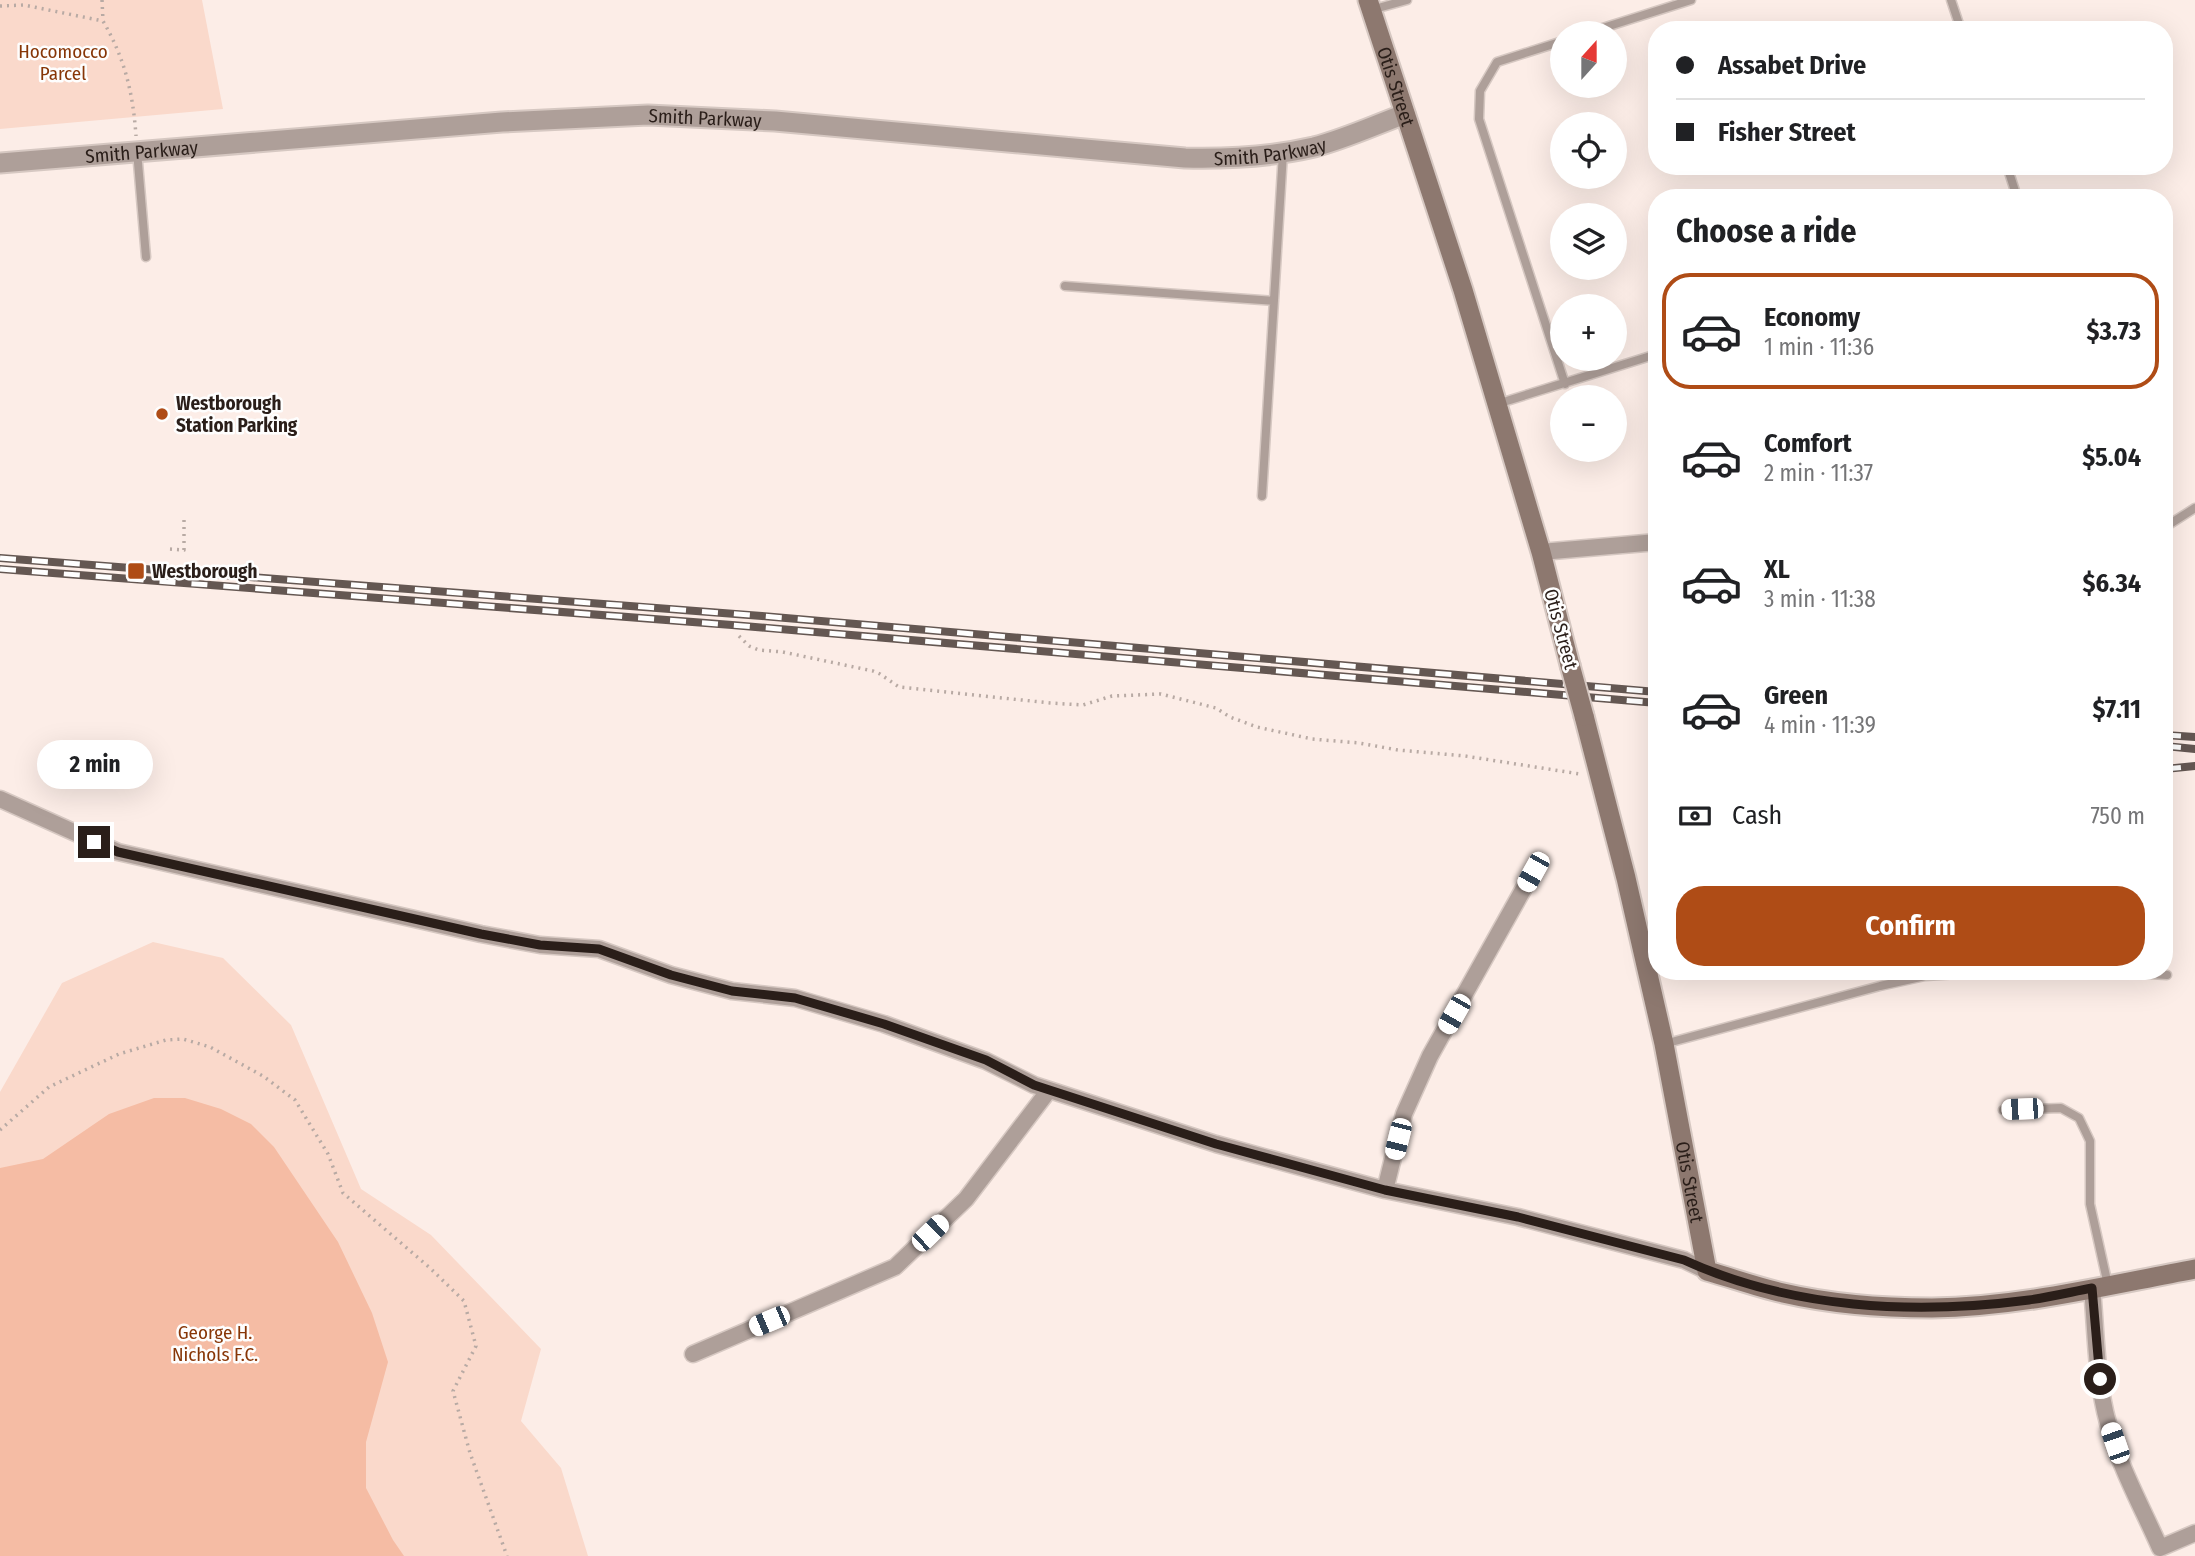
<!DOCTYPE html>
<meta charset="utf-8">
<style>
body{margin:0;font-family:"Fira Sans Condensed",sans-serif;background:#f6f6f6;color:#202124;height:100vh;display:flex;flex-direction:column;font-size:26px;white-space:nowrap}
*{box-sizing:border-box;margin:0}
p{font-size:23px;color:#757577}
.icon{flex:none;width:38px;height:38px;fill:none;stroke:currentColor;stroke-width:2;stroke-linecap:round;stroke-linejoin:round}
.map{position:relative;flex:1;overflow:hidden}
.side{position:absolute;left:1648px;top:189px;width:525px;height:791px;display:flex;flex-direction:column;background:#fff;border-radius:28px;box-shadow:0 7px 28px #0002}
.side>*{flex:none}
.hud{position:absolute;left:1648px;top:21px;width:525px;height:154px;border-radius:28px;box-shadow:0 7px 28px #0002;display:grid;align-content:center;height:154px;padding:0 28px;background:#fff}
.needle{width:46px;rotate:21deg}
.fabs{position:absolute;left:1550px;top:21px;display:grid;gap:14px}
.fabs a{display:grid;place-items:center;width:77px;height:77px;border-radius:50%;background:#fff;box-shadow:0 7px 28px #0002;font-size:35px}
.end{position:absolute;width:32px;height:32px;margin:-16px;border:9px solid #2a1e19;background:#fff;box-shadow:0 0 0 4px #fff}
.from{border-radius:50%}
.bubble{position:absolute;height:49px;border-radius:24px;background:#fff;box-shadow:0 7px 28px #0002;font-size:23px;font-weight:700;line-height:49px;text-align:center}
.car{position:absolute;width:21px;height:42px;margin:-21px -10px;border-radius:9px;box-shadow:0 0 5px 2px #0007;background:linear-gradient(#fff 24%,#345 0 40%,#fff 0 76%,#345 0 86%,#fff 0)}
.hud b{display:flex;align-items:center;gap:24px;height:66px;font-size:26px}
.hud b+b{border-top:2px solid #e0e0e0}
.hud i{width:18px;height:18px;background:#202124}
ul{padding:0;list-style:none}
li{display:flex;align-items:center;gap:21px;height:116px;margin:0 14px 10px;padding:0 14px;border:4px solid transparent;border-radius:28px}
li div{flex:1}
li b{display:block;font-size:26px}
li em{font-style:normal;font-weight:700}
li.active{border-color:#af4c16}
li>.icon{width:63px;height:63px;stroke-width:1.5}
h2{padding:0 28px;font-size:32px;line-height:84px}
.pay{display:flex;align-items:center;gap:18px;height:77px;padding:0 28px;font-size:26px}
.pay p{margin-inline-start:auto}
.action{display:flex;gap:14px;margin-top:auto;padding:14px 28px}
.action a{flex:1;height:80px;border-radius:28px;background:#af4c16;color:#fff;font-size:28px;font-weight:700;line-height:80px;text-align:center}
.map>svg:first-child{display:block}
.green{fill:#fad9cb}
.water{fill:#f5bca4}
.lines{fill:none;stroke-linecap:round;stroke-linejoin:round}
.service-casing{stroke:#d6c8c2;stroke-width:11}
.minor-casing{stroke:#d6c8c2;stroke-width:19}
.tertiary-casing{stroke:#d6c8c2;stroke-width:23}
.secondary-casing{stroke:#d6c8c2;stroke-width:23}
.path{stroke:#b8aaa4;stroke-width:3.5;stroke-dasharray:2 5;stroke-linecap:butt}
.service{stroke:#ae9f99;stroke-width:8}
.minor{stroke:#ae9f99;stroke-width:16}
.tertiary{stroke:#ae9f99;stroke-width:19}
.secondary{stroke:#8d786f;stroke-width:19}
.rail-casing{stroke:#645752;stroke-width:8}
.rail{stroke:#fefefe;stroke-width:5;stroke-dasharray:16;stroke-linecap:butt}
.secondary-bridge-casing{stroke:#d6c8c2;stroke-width:23;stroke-linecap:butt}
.secondary-bridge{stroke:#8d786f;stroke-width:19}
.route{stroke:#2a1e19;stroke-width:9}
.poi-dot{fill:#af4c16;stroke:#fefefe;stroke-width:2.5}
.labels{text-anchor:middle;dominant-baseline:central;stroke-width:5;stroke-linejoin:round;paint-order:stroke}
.park-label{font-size:19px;fill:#873607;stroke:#fefefe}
.street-label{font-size:19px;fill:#2a1e19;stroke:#fefefe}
.poi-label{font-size:19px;font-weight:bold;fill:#2a1e19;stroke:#fefefe;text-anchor:start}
</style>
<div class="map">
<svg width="2195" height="1556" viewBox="0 0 2195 1556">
<rect width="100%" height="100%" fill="#fcede7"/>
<path class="green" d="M 0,0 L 202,0 L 223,109 L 0,129 Z
M 153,942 L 223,958 L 291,1025 L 361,1189 L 431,1235 L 541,1349 L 521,1421 L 561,1468 L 588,1556 L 0,1556 L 0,1092 L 62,983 Z"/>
<path class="water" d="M 154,1098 L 185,1098 L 221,1109 L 251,1124 L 274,1147 L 338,1242 L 372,1313 L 388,1362 L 366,1442 L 366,1488 L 393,1540 L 404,1556 L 0,1556 L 0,1168 L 43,1159 L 109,1114 Z"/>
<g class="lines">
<g class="service-casing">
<path id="service" d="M 1951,0 L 1961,30
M 1371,10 L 1407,0
M 1587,33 L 1691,0
M 1563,41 L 1497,62 L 1480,91 L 1479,119 L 1565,384
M 137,151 L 146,257
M 2007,166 L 2015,191 L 2012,198
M 1065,286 L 1274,301
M 1497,404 L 1657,354
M 1262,496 L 1283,153
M 2165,527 L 2195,508
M 2096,971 L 2167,975
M 1664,1044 L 1880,986 L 1925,976 L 2006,971
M 2003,1110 L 2061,1108 L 2079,1118 L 2090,1141 L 2090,1204 L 2108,1285"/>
</g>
<g class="minor-casing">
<path id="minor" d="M 1541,552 L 1657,542
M 0,799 L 118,852 L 481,934 L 540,945 L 599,949 L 671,975 L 732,991 L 795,998 L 884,1024 L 986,1061 L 1034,1085 L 1216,1144 L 1385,1190 L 1518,1217 L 1684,1260 L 1707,1271
M 1385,1190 L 1404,1114 L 1430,1056 L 1533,872
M 2092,1288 C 2096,1332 2096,1380 2108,1423 C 2119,1466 2142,1507 2160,1548 L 2195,1533
M 693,1354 L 895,1267 L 966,1199 L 1049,1090"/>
</g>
<g class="tertiary-casing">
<g id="tertiary">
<path id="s1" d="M 0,163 L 502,122 L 648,115 L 775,121 L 1185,158 C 1228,159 1271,157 1314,147 C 1345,139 1375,125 1405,114"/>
</g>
</g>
<g class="secondary-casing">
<g id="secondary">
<path id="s2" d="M 1368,0 L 1463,290 L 1541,552 L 1570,665"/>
<path id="s3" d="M 1584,716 L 1626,878 L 1664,1044 L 1707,1271 C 1732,1278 1757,1287 1783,1293 C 1831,1304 1883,1308 1932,1308 C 2020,1307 2108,1285 2195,1269"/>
</g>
</g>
<path class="path" d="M 102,0 L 103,21
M 0,6 L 24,5 L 103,21 C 125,59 133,93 136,136
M 170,549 L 184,550 L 184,520
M 739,636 L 749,646 L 759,650 L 783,652 L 873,671 L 880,674 L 899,687 L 1050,703 L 1083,705 L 1112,696 L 1161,694 L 1216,708 L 1230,717 L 1257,727 L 1312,739 L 1359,743 L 1398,750 L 1465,756 L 1580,774
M 0,1130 L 49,1087 L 119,1054 L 166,1040 L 183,1039 L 210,1047 L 263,1076 L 295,1100 L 328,1154 L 343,1193 L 430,1268 L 464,1301 L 476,1346 L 453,1391 L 470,1453 L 507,1556"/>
<use href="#service" class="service"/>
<use href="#minor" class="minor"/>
<use href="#tertiary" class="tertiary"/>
<use href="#secondary" class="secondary"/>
<g class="rail-casing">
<path id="rail" d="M 0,558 L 762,616 L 1657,692
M 0,569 L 732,625 L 1657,703
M 2165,735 L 2195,737
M 2165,746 L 2195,749
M 2165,769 L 2195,766"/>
</g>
<use href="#rail" class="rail"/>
<g class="secondary-bridge-casing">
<path id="secondary-bridge" d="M 1570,665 L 1584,716"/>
</g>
<use href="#secondary-bridge" class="secondary-bridge"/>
</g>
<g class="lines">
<path class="route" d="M 94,842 L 118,852 L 481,934 L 540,945 L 599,949 L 671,975 L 732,991 L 795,998 L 884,1024 L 986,1060 L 1034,1085 L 1216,1144 L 1385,1190 L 1518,1217 L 1684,1260 C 1791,1309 1914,1315 2029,1300 C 2050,1297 2071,1292 2092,1288 L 2100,1379"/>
</g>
<g class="poi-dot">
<circle cx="162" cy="414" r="7"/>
<rect x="127" y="562" width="18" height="18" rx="3.5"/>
</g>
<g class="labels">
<g class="park-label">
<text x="63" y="51">Hocomocco<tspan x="63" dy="22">Parcel</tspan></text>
<text x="215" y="1332">George H.<tspan x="215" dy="22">Nichols F.C.</tspan></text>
</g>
<g class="street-label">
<text stroke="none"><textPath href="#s2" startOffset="91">Otis Street</textPath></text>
<text stroke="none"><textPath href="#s1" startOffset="707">Smith Parkway</textPath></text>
<text stroke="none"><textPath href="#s1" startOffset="1274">Smith Parkway</textPath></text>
<text stroke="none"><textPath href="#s1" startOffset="142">Smith Parkway</textPath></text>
<text transform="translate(1561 629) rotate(75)">Otis Street</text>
<text stroke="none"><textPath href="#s3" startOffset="478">Otis Street</textPath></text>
</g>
<g class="poi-label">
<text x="176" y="403">Westborough<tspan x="176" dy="22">Station Parking</tspan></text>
<text x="152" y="571">Westborough</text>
</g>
</g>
</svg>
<div class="fabs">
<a><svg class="needle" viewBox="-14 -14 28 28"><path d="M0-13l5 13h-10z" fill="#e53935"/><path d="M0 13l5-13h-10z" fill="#757577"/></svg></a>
<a><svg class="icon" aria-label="locate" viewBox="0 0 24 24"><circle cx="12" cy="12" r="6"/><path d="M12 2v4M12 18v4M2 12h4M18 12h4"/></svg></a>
<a><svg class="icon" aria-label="layers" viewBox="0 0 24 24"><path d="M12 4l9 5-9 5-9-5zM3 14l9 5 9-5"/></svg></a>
<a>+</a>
<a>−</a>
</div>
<i class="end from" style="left:2100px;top:1379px"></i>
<i class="end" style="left:94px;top:842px"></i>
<div class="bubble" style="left:37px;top:740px;width:116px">2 min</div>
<i class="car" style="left:1533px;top:872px;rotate:209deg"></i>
<i class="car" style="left:1454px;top:1014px;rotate:210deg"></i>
<i class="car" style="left:2022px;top:1109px;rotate:268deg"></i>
<i class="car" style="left:1398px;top:1139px;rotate:194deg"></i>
<i class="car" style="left:930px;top:1233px;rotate:46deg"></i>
<i class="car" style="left:769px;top:1321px;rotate:247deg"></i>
<i class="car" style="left:2115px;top:1443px;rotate:341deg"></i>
<div class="hud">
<b><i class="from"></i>Assabet Drive</b>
<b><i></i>Fisher Street</b>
</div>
<section class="side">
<h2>Choose a ride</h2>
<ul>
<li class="active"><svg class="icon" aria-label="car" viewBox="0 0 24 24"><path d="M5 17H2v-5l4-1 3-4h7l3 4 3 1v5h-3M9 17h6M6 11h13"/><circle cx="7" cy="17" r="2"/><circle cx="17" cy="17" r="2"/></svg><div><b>Economy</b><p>1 min · 11:36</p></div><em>$3.73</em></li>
<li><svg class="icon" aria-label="car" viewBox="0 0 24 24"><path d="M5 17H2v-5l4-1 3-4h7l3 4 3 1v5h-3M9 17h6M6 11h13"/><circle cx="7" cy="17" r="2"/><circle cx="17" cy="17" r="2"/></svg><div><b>Comfort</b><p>2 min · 11:37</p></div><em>$5.04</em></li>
<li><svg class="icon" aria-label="car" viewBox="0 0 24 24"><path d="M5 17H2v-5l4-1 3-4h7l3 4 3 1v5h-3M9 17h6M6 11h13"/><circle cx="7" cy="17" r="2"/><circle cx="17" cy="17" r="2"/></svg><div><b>XL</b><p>3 min · 11:38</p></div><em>$6.34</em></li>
<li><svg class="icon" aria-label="car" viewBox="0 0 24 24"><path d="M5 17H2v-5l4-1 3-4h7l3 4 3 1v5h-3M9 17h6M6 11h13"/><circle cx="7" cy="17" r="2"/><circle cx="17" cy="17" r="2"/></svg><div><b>Green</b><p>4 min · 11:39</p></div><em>$7.11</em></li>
</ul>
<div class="pay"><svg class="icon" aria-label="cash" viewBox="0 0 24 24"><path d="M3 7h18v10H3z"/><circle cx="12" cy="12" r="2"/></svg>Cash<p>750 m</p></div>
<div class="action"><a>Confirm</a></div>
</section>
</div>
